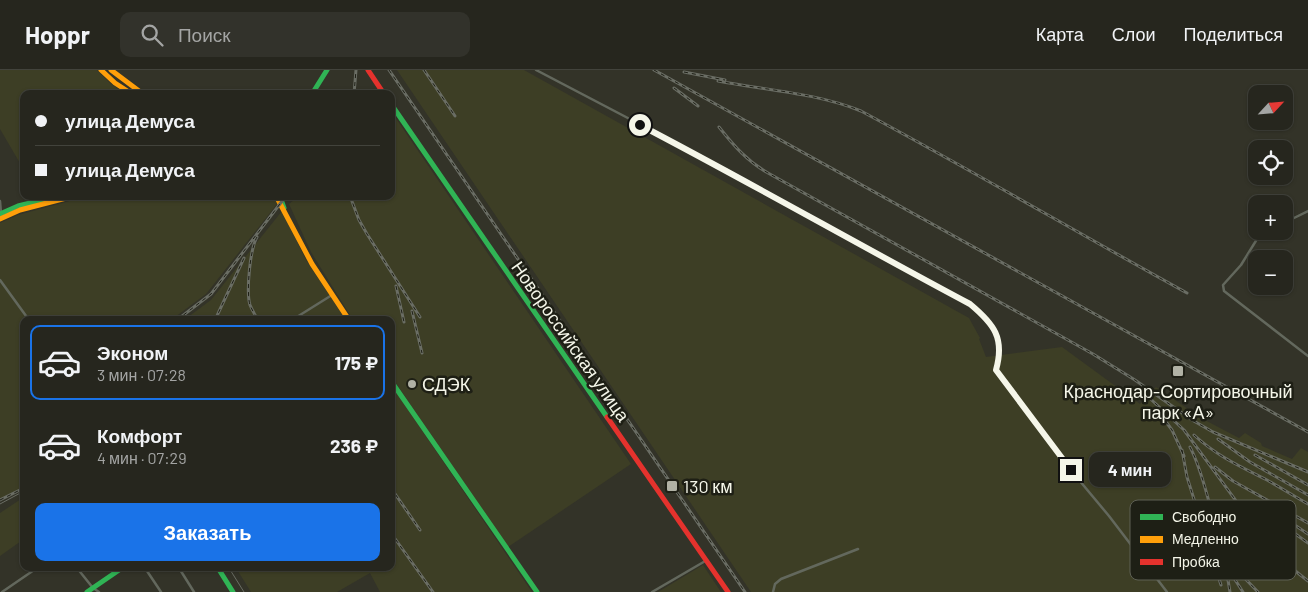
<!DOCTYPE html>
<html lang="ru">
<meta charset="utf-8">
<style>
body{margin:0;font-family:Barlow,sans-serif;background:#32322b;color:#f1f3f6;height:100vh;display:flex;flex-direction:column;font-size:19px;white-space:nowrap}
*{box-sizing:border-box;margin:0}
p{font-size:16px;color:#a4a5a4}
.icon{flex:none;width:28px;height:28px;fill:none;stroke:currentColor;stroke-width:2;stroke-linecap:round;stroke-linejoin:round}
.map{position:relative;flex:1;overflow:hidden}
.sheet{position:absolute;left:20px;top:246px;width:375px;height:255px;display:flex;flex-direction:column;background:#26261e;border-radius:10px;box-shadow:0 1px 4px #0004,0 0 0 1px #42433c}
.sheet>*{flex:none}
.guide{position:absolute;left:20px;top:20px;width:375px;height:110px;border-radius:10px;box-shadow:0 1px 4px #0004,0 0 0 1px #42433c;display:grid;align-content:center;height:110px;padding:0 15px;background:#26261e}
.needle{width:32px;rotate:64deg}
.fabs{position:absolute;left:1248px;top:15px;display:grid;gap:10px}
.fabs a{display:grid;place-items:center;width:45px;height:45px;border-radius:10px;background:#26261e;box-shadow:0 1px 4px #0004,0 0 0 1px #42433c;font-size:25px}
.end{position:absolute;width:22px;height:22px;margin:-11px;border:6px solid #f5f6e9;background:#111;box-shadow:0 0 0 2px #111}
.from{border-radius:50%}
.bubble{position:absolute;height:35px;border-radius:10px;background:#26261e;box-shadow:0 1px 4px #0004,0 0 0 1px #42433c;font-size:16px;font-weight:700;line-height:35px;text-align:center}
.guide b{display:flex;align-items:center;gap:18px;height:48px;font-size:19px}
.guide b+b{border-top:1px solid #42433c}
.guide i{width:12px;height:12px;background:#f1f3f6}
ul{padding:9px 0 0;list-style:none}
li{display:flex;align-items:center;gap:15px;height:75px;margin:0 10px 8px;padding:0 5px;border:2px solid transparent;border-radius:10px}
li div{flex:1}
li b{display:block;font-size:19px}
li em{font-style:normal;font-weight:700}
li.active{border-color:#1a73e8}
li>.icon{width:45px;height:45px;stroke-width:1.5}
.button{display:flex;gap:10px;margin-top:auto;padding:10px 15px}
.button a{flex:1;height:58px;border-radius:10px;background:#1a73e8;color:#fff;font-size:20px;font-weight:700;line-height:58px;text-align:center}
header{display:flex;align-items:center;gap:30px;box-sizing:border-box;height:70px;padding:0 25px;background:#26261e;border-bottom:1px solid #42433c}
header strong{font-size:24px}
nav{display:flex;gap:28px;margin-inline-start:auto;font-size:18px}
.search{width:350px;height:45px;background:#32322b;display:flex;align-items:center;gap:12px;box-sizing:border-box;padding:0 18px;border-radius:10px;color:#a4a5a4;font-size:19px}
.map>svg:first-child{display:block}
.built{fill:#3d3e25}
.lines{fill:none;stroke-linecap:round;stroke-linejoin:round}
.street{stroke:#63685d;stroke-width:2.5}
.fast{stroke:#30b455;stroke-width:5}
.slow{stroke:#ff9f0a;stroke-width:5}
.jam{stroke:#e5322d;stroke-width:5}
.tram{stroke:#6a6d64;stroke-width:1}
.rail-casing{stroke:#6a6d64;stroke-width:3}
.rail{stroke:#1e1f15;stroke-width:1;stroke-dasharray:4;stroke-linecap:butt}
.route{stroke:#f5f6e9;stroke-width:6}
.poi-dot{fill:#b1b2a5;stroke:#1e1f15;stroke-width:2}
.labels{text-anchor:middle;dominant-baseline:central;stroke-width:5;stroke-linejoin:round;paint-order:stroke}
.street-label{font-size:18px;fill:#f5f6e9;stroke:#1e1f15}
.poi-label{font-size:18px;fill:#f5f6e9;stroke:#1e1f15;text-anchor:start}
.key{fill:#1e1f15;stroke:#5e6055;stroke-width:1}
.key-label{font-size:14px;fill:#f5f6e9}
</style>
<header>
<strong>Hoppr</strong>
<div class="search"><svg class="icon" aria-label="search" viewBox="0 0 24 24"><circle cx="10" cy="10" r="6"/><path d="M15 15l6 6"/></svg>Поиск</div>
<nav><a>Карта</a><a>Слои</a><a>Поделиться</a></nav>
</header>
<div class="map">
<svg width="1308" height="522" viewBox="0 0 1308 522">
<rect width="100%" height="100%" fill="#333328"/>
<path class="built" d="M 0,0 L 97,0 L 110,13 L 125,24 L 24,24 L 24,100 L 0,59 Z
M 397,0 L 524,0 L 969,248 L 980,268 L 979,269 L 986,287 L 1062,277 L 1140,334 L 1156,317 L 1201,348 L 1239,368 L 1245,363 L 1261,373 L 1262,376 L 1292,389 L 1301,378 L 1308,382 L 1308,522 L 751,522 Z
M 391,41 L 631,394 L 508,477 L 391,306 L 391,250 L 353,250 L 311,182 L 289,134 L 299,126 L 391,126 Z
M 88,126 L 274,126 L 277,134 L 206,224 L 171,250 L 24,250 L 24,417 L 0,429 L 0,153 L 18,145 Z
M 282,141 L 306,190 L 346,250 L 184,250 L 211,230 Z
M 393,318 L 532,522 L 380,522 L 370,503 L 337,522 L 251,522 L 236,498 L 391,498 L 391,319 Z
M 21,429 L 24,433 L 24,469 L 0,486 L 0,443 Z
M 703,495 L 721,522 L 658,522 Z"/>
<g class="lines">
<path class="street" d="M 536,0 L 731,102 L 842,165 L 970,234 C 995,254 1005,268 996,300 L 1064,392 L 1109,446 L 1167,522
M 0,131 L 1,143
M 1284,149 L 1294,148 L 1308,141
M 1262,161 L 1241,195 L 1223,215 L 1224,221 L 1308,286
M 0,210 L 29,250
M 292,250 L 332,225
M 24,423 L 21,425 L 24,429
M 77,498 L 93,518 L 99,522
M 145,498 L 161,522
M 179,498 L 194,522
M 2,522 L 37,498
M 652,522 L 707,490
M 773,522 L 775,514 L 781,509 L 858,479"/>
<path class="fast" d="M 312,24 L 327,0
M 391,34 L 607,347
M 280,126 L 284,138
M 0,144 L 18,136 L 59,126
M 391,311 L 537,522
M 218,498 L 233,522
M 87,522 L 122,498"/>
<path class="slow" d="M 101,0 L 115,13 L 132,24
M 111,0 L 143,24
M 276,126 L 312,194 L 349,250
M 0,149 L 20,140 L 74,126"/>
<path class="jam" d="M 368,0 L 384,24
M 607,347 L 728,522"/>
<path class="tram" d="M 0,434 L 24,421
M 229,498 L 244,522"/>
<g class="rail-casing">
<path id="rail" d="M 389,0 L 745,522
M 424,0 L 455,46
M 654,0 L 1308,362
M 684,2 L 725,10
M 718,11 C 765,20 817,23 861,41 C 971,100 1078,163 1187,223
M 674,18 L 698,36
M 354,24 L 356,0
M 719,57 C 734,76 747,91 768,103 L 1093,284 L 1135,310 L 1192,350 L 1213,362 L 1308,402
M 350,126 L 359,150 L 367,164 L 420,247
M 257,167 C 250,179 246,222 250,235 C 252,240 255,245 258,250
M 396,216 L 404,252
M 412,241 L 422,283
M 177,250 L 211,224 L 286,126
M 215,250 L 244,188
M 1143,322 L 1184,360 L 1264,469 L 1284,492 L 1308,511
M 1161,345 L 1172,360 L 1184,386
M 1194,365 C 1217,386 1239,396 1267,410 C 1281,418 1294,426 1308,434
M 1218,369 L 1250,392 L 1308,425
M 1190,377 C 1200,396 1205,418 1211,439 C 1219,466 1226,494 1230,522
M 1182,380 L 1187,407 L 1221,515
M 1255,385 L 1308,415
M 1215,397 L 1233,411 L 1308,453
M 391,418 L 420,460
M 0,430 L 24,418
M 1271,439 L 1308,464
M 1283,455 L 1308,473
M 391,463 L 433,522
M 1226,484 L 1233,496 L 1258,522
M 1230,502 L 1243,522"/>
</g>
<use href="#rail" class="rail"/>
</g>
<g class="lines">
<path class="route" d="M 640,55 C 751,113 859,175 970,234 C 994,254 1005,268 996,300 L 1071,400"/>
</g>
<g class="poi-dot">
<rect x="1172" y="295" width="12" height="12" rx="2.5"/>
<circle cx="412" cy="314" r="5"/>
<rect x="666" y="410" width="12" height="12" rx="2.5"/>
</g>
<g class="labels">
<g class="street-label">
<text transform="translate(571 271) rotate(55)">Новороссийская улица</text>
</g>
<g class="poi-label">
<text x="422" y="314">СДЭК</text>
<text x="1178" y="321" text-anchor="middle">Краснодар-Сортировочный<tspan x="1178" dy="21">парк «А»</tspan></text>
<text x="683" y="416">130 км</text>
</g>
</g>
<rect x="1130" y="430" width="166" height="80" rx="8" class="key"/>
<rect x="1140" y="444" width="23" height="6" fill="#30b455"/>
<rect x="1140" y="466" width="23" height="7" fill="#ff9f0a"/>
<rect x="1140" y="489" width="23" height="6" fill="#e5322d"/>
<g class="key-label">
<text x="1172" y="452">Свободно</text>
<text x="1172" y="474">Медленно</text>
<text x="1172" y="497">Пробка</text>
</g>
</svg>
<div class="fabs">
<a><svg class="needle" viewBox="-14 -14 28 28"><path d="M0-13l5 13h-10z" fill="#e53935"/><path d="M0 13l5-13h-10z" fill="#a4a5a4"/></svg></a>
<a><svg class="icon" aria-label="locate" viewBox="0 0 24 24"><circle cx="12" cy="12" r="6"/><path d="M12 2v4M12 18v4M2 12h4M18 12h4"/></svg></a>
<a>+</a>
<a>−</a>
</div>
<i class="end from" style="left:640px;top:55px"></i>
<i class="end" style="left:1071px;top:400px"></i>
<div class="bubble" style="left:1089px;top:382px;width:82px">4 мин</div>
<div class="guide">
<b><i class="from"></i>улица Демуса</b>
<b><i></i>улица Демуса</b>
</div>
<section class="sheet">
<ul>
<li class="active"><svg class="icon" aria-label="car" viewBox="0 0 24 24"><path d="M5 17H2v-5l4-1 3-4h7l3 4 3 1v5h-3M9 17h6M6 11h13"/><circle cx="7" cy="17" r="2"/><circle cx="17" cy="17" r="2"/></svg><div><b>Эконом</b><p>3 мин · 07:28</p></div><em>175 ₽</em></li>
<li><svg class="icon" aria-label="car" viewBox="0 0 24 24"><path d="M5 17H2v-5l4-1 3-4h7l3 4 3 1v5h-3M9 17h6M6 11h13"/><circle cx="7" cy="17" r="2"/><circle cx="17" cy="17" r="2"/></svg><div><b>Комфорт</b><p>4 мин · 07:29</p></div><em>236 ₽</em></li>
</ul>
<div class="button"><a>Заказать</a></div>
</section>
</div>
